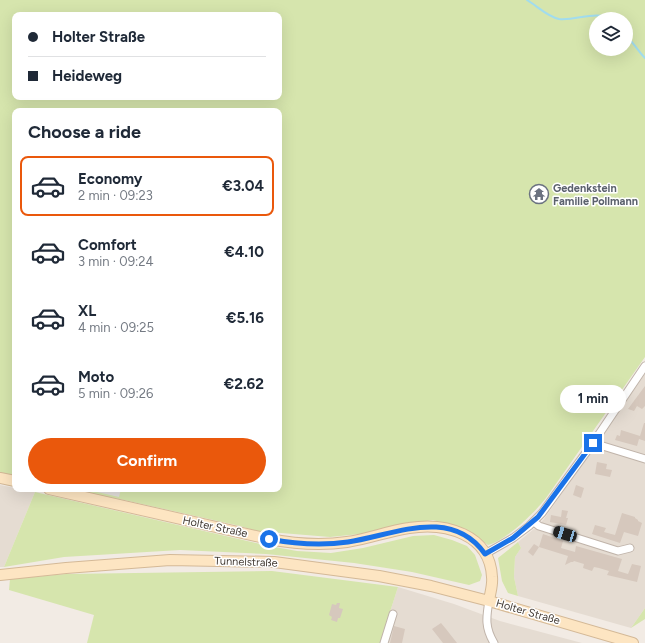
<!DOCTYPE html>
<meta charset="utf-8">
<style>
body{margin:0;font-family:Figtree,sans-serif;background:#f6f6f7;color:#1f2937;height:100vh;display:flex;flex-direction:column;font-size:15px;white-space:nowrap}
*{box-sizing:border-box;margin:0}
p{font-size:13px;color:#747a83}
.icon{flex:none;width:22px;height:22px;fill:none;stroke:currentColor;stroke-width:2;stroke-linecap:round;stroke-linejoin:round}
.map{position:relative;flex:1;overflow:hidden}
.details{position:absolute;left:12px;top:108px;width:270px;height:384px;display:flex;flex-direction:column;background:#fff;border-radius:8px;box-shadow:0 4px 16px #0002}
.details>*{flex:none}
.hud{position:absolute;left:12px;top:12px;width:270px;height:88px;border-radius:8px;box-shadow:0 4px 16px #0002;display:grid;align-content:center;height:88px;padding:0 16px;background:#fff}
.controls{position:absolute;left:589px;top:12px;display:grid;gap:8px}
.controls a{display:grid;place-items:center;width:44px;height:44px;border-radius:50%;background:#fff;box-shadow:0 4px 16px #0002;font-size:20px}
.end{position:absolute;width:18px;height:18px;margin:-9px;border:5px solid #1a73e8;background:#fff;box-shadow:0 0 0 2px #fff}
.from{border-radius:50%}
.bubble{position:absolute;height:28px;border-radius:14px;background:#fff;box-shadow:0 4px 16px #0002;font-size:13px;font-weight:700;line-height:28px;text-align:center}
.car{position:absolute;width:12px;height:24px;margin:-12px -6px;border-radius:5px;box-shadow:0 0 3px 1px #0007;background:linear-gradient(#222 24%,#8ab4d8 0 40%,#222 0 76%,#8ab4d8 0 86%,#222 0)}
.hud b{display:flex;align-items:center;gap:14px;height:38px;font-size:15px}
.hud b+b{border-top:1px solid #e0e1e3}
.hud i{width:10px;height:10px;background:#1f2937}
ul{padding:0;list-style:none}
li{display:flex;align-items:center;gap:12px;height:60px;margin:0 8px 6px;padding:0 8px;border:2px solid transparent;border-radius:8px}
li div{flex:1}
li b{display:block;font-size:15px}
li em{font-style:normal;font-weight:700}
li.active{border-color:#ea580c}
li>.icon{width:36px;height:36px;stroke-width:1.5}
h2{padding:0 16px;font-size:18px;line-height:48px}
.button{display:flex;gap:8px;margin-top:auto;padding:8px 16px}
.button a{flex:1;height:46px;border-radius:24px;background:#ea580c;color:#fff;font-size:16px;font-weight:700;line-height:46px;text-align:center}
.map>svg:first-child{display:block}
.residential{fill:#e5dcd2}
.green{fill:#d6e5ad;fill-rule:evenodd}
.parking{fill:#e2dfdc}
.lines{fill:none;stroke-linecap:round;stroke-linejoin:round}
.stream{stroke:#a1dcee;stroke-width:2}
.building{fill:#d6c8bd}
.street-casing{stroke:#c0b4aa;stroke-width:9}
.secondary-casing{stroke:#d4b997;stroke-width:12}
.street{stroke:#fff;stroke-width:7}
.secondary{stroke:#fde5c2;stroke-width:10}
.route{stroke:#1a73e8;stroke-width:5}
.labels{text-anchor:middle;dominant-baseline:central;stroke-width:3;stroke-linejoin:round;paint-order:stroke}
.worship-label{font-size:11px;font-weight:bold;fill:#5b616d;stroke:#fff;text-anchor:start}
.street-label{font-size:11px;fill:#433b34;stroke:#fff}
</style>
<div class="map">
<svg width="645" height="643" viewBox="0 0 645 643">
<rect width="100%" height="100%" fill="#f2ebe4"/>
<path class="residential" d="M 645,374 L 645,608 L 631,628 L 518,596 L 514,577 L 515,557 L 521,548 L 518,542 L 535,528 L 544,519 Z
M 0,485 L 35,492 L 4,567 L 0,567 Z
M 398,587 L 454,604 L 500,621 L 582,643 L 380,643 Z"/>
<path class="green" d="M 0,0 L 645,0 L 645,357 L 546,498 C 534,513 507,540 488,545 L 466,529 L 433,520 L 406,524 L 370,533 L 330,537 L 257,531 L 240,526 L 124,500 L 66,489 L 279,489 L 279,111 L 15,111 L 15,476 L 0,473 ZM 15,15 L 279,15 L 279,97 L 15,97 ZM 596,19 L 626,19 L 626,49 L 596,49 Z
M 35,492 L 269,546 L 297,551 L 331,553 L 363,548 L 413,536 L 434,535 L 452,540 L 467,546 L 475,555 L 482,575 L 480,581 L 469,585 L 412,572 L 354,563 L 266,554 L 180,550 L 64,557 L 4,567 Z
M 518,542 L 521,548 L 515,557 L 514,577 L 518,596 L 508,593 L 502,581 L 498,558 Z
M 272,571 L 398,587 L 380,643 L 87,643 L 94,615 L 9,590 L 10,579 L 66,574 Z
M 645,608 L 645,619 L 631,628 Z"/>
<path class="parking" d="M 84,489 L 121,489 L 119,497 Z"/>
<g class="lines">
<path class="stream" d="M 527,0 C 537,6 548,17 559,19 C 576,21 596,10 611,19
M 626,36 C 634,43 638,51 645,58"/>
</g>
<path class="building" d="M 645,386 L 645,406 L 642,409 L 637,406 L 634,411 L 628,409 Z
M 644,423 L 645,423 L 645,441 L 639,439 L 637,446 L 615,440 L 617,435 L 620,436 L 621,430 L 640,436 Z
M 597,462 L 607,464 L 606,469 L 612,470 L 610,477 L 595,474 Z
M 576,485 L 584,488 L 581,498 L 573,495 Z
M 562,510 L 568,511 L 566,518 L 568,518 L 566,525 L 550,522 L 551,515 L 561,517 Z
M 622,513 L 635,517 L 635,518 L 638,520 L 638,521 L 642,523 L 638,536 L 624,532 L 620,543 L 592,534 L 595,525 L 606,528 L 604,532 L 615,535 Z
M 543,534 L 563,541 L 561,548 L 575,552 L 576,546 L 622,559 L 618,571 L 628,574 L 632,564 L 641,566 L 637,582 L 607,575 L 609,571 L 599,568 L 594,567 L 592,571 L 583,568 L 584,564 L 574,561 L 573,562 L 571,562 L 565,565 L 568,556 L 539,547 L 533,556 L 528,552 L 534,544 L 539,547 Z
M 337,603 L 340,603 L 339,608 L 343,609 L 340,618 L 338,618 L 337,622 L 331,620 L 332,617 L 329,615 L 332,604 L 336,605 Z
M 441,623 L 446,629 L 457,643 L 443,643 L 432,629 Z
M 394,626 L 405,629 L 402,643 L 390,643 Z"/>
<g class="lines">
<g class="street-casing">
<path id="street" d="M 593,443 L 645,459
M 534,522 L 539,526 L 618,551 L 630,548
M 485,554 L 513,538 L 529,526 L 542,513 L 593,443 L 645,366
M 489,601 C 486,618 485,628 494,643
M 384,643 L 393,614"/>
</g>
<g class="secondary-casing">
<path id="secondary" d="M 0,478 L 15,481
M 49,489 L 269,539 C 295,544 320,546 347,542 C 368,539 388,531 409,528 C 445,522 490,534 492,577 C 493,585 490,593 489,601
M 0,575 L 66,568 L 170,560 L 274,562 L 379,576 L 431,586 L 489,601 L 633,643"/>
</g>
<use href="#street" class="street"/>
<use href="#secondary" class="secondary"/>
</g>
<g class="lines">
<path class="route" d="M 269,539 C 295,544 321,546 348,542 C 394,535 451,506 485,554 L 513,538 L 538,517 L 593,443"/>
</g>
<defs>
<g id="temple-ring" transform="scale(1)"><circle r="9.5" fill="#fff" stroke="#6b7280" stroke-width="1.5"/><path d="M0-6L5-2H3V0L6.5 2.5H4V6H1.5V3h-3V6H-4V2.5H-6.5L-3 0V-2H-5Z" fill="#6b7280"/></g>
</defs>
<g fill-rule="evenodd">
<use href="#temple-ring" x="539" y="194"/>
</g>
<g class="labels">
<g class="worship-label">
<text x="553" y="188">Gedenkstein<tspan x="553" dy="13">Familie Pollmann</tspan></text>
</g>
<g class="street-label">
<text transform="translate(215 527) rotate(12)">Holter Straße</text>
<text transform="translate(246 562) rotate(2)">Tunnelstraße</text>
<text transform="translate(528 612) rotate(16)">Holter Straße</text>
</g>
</g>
</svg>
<div class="controls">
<a><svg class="icon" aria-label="layers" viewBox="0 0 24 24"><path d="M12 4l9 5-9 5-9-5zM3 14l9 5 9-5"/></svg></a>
</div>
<i class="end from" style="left:269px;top:539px"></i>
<i class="end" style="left:593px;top:443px"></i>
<div class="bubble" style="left:560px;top:385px;width:66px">1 min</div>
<i class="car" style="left:565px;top:534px;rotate:287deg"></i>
<div class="hud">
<b><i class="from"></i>Holter Straße</b>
<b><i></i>Heideweg</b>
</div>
<section class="details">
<h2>Choose a ride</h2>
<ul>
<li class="active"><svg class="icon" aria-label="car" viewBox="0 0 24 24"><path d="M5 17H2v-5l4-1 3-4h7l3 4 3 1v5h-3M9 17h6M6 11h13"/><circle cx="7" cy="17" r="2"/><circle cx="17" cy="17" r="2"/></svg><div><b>Economy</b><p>2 min · 09:23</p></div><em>€3.04</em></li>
<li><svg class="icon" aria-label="car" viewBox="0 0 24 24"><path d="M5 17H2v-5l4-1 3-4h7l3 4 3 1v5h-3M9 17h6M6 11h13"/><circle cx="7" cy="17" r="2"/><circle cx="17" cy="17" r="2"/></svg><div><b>Comfort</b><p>3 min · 09:24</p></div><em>€4.10</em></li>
<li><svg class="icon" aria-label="car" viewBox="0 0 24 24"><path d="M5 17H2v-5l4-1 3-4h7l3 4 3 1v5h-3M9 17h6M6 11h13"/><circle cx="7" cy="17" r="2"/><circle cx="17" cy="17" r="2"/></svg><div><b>XL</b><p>4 min · 09:25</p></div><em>€5.16</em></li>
<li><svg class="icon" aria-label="car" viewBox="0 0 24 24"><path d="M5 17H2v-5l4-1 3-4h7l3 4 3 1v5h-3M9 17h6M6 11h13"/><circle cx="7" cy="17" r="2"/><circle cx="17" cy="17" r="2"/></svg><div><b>Moto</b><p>5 min · 09:26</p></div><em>€2.62</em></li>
</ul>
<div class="button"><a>Confirm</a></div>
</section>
</div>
